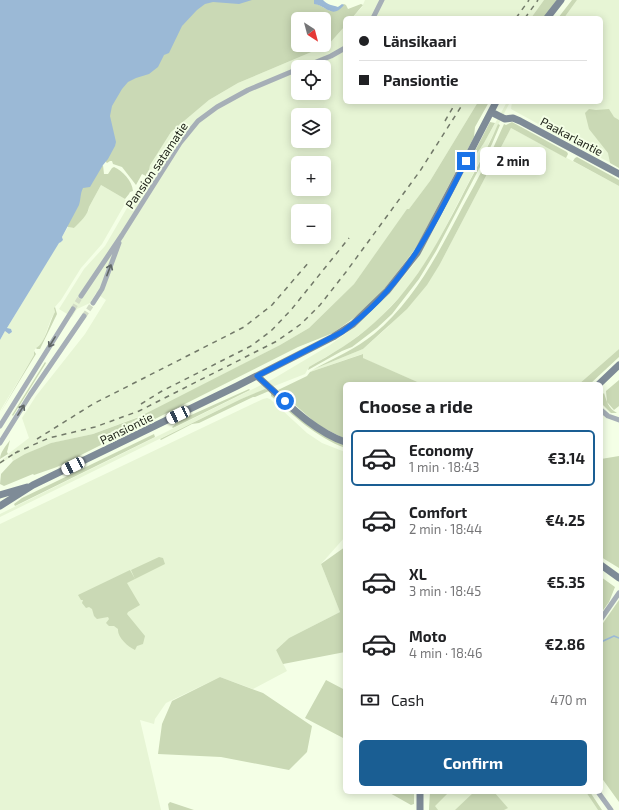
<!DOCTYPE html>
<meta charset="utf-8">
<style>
body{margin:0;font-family:"Exo 2",sans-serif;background:#f6f6f6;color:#202124;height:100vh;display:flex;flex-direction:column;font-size:15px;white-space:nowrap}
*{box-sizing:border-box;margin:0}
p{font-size:13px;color:#757577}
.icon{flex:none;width:22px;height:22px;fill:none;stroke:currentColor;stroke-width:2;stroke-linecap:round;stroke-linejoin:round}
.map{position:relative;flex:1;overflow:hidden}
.side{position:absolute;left:343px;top:382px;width:260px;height:412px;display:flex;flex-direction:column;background:#fff;border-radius:6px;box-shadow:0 2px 10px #0003}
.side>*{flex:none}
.guide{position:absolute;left:343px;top:16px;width:260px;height:88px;border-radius:6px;box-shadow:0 2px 10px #0003;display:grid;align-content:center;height:88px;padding:0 16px;background:#fff}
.needle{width:26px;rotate:144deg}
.tools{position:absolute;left:291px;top:12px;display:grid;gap:8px}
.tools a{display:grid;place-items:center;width:40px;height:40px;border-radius:6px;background:#fff;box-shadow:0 2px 10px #0003;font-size:20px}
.end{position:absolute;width:18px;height:18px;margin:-9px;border:5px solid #1a73e8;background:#fff;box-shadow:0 0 0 2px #fff}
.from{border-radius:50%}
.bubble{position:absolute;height:28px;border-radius:6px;background:#fff;box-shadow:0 2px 10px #0003;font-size:13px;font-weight:700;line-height:28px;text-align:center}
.car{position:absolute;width:12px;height:24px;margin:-12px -6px;border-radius:5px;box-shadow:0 0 3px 1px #0007;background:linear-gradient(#fff 24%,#345 0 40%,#fff 0 76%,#345 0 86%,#fff 0)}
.guide b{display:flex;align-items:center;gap:14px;height:38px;font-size:15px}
.guide b+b{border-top:1px solid #e0e0e0}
.guide i{width:10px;height:10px;background:#202124}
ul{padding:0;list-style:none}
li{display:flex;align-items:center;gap:12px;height:56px;margin:0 8px 6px;padding:0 8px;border:2px solid transparent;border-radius:6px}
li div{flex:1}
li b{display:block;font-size:15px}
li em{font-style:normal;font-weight:700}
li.selected{border-color:#1a5e93}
li>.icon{width:36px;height:36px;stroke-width:1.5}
h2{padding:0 16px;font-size:18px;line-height:48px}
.pay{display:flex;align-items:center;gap:10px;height:44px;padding:0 16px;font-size:15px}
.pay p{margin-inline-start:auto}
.cta{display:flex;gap:8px;margin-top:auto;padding:8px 16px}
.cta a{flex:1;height:46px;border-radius:6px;background:#1a5e93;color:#fff;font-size:16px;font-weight:700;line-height:46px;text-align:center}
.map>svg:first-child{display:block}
.built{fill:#e7f5d5;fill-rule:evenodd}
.green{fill:#cad9b5;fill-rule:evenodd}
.water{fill:#9bb9d6}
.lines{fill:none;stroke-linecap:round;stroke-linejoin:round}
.stream{stroke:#9bb9d6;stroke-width:1.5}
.street-tunnel{stroke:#d3ddc7;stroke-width:5;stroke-dasharray:5 2.5;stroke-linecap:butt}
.street{stroke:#a6afb7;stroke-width:5}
.secondary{stroke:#7e8b97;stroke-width:7}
.rail{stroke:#727969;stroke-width:1.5;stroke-dasharray:5 5;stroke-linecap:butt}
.oneway{stroke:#606766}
.route{stroke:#1a73e8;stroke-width:5}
.labels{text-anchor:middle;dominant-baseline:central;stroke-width:4;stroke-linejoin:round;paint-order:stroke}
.street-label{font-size:12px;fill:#1b1f16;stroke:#f4ffe6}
</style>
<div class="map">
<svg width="619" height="810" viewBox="0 0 619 810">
<rect width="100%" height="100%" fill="#f4ffe6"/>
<path class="built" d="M 365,0 L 544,0 L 531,18 L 352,18 L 362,7 Z
M 577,0 L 619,0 L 619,167 L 595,155 L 596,152 L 593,150 L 591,153 L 511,109 L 512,102 L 601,102 L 601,18 L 564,18 Z
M 345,26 L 345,102 L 478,102 L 430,181 L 409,209 L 407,210 L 354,284 L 309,328 L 280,345 L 151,412 L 93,434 L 52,443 L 39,448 L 13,461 L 11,457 L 0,464 L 0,461 L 9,455 L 8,454 L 29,438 L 22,418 L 36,396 L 85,334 L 106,300 L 96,293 L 90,303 L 77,309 L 72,317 L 59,309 L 84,269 L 105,246 L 149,170 L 149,165 L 171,132 L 209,100 L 238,83 L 328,45 ZM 298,67 L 324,67 L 324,93 L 298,93 ZM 298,115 L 324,115 L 324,141 L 298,141 ZM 298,163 L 324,163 L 324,189 L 298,189 ZM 298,211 L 324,211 L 324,237 L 298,237 Z
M 507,102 L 510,102 L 431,255 L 406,290 L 375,323 L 346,345 L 309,367 L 305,374 L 241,399 L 0,517 L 0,514 L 273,379 L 330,345 L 356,326 L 390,293 L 414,264 L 432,233 L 463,174 L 484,143 Z
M 511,128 L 619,186 L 619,349 L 579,384 L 422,384 L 362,358 L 362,354 L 310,372 L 314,369 L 363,349 L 388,327 L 440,264 Z
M 101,185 L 125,199 L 126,202 L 102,244 L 81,268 L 61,300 L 54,308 L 55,312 L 51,319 L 43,341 L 40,346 L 36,348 L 34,351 L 34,355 L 0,411 L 0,340 L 5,331 L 11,333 L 12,332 L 7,328 L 59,242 L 61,242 L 63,240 L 62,237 L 68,227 L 74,228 L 89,210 L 89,207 Z
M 267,398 L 270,399 L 307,433 L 322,443 L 345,452 L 345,537 L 321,564 L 340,612 L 289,638 L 276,650 L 287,671 L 253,689 L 220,677 L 166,703 L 155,719 L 154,724 L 140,720 L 161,810 L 0,810 L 0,524 L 263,399 Z
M 430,792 L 586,792 L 598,810 L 429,810 Z"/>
<path class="green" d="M 195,0 L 314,0 L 314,4 L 317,4 L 330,11 L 344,4 L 346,5 L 348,9 L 361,4 L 363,5 L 352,18 L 345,18 L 345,26 L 328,45 L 238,83 L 209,100 L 171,132 L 150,165 L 149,170 L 146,176 L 142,174 L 136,185 L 122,167 L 113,164 L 112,161 L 110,161 L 107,163 L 106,162 L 105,95 ZM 298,19 L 324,19 L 324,45 L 298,45 Z
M 544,0 L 557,0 L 544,18 L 531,18 Z
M 572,0 L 577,0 L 564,18 L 558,18 Z
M 478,102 L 489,102 L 475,127 L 474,137 L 416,248 L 378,297 L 358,315 L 333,333 L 298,347 L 153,420 L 142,421 L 119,432 L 120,434 L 111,440 L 57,467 L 34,475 L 33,474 L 4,486 L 0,484 L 1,474 L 13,461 L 25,454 L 51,443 L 93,434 L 139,417 L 280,345 L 309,328 L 354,284 L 407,209 L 409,209 L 430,181 Z
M 589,109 L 596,110 L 609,109 L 614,117 L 619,120 L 619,168 L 610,163 L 608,153 L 589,129 L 585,113 Z
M 490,122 L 495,123 L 484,143 L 463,174 Z
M 512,122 L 567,152 L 568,154 L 566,158 L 511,128 L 440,264 L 427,285 L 407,309 L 363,349 L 314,369 C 334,358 356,349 374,334 C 415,300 439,252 463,206 C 478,179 492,152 504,124 L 506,125 Z
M 498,124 L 500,125 L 492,144 L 436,251 L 419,279 L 392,314 L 377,328 L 352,347 L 342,351 L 308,370 L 309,367 C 332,354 354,341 374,323 C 414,288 436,246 460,200 C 473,174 487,150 498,124 Z
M 577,157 L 619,180 L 619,186 L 573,161 L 575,158 Z
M 103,165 L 104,174 L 108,174 L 112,168 L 114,167 C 123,171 132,181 133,191 L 130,192 L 129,194 L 125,199 L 101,185 L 89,207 C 88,215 80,222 74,228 L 68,227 L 66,225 L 69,201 Z
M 55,307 L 57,314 L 40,349 L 37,349 L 36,348 C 45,344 50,321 55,312 L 54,308 Z
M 619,349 L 619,357 L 590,384 L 579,384 Z
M 34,351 L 36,354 L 0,413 L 34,355 Z
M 363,354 L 363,358 L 422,384 L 345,384 L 345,439 L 318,425 L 278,390 L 307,376 L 310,372 Z
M 45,362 L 46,363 L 13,416 L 12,415 Z
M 619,380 L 619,406 L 614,410 L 607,402 L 606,391 Z
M 249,389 L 250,390 L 173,428 L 172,427 L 180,420 Z
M 265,389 L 269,391 L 255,397 L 253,397 L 199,423 L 192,424 L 161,440 L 160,439 L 241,399 Z
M 271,393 L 345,445 L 345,448 C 316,437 294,416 271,396 Z
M 604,393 C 607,402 608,408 617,413 L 611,413 L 602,404 L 601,396 Z
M 154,434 L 155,437 L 15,506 L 14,504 L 22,498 Z
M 10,440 L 7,452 L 8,454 L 0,459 C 0,452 6,446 10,440 Z
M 619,456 L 619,568 L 601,557 L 601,459 Z
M 345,547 L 345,652 L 283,664 L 276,650 L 289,638 L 340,612 L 321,564 Z
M 159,557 L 163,558 L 165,564 L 135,579 L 131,570 Z
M 130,570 L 135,579 L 127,583 L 140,605 L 128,612 L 127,614 L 145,636 L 143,644 L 137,646 L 135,650 C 128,647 117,637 118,629 L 114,626 L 109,626 L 106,623 L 109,619 L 108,617 L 97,619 L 94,616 L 92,609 L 89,607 L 86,608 L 82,603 L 83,600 L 81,600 L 78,595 Z
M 601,577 L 615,587 L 609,602 L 601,613 Z
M 619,600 L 619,802 L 601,777 L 601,626 Z
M 220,677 L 263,693 L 312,726 L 307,752 L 289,770 L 221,757 L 158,754 L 162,724 L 172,701 Z
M 326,680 L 345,690 L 345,739 L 305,718 Z
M 388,792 L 414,792 L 414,804 L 411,805 Z
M 430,792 L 449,792 L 435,806 L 438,810 L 429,810 Z
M 474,792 L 494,792 L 508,808 L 504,810 L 455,810 Z
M 586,792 L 590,792 L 602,810 L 598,810 Z
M 170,802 L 194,810 L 169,810 L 168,804 Z"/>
<path class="water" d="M 0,0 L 252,0 L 239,4 L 213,2 L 205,4 L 197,10 L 182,26 L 169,53 L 164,55 L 158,67 L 149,74 L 136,78 L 128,82 L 122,89 L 112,106 L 110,116 L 116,142 L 115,146 L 108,159 L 103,165 L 90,187 L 83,188 C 80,194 81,199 79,205 L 62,237 L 63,240 L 61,242 L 59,243 L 7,328 L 11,329 L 12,332 L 9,334 L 5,331 L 0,340 Z
M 314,0 L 323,0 C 328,5 332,5 338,7 L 342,4 L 344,5 C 332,20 326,5 314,4 Z"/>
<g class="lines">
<path class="stream" d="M 601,642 L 614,636 L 619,638"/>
<path class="street-tunnel" d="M 73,309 L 81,296
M 84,316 L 93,303"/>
<path class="street" d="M 373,18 L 382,0
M 304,67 L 331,56 L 345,48
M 81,296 L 122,235 L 180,143 L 198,121 L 217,107 L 248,90 L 298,69
M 93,303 L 102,289 L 119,243
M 601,410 L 608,416 L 619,420
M 0,426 L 73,309
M 0,443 L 30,395 L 84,316
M 601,619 L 619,593
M 598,792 L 611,810"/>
<path class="secondary" d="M 547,18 L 561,0
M 491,112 L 505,119 L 513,118 L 520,121 L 619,174
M 257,376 C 284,400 311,430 345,442
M 599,384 L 619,365
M 0,495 L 27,487
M 0,506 L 33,485 L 237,386 L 333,337 L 353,324 L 387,291 L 417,253 L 451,189 L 496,102
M 601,565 L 619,578
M 420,810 L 420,792"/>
<path class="rail" d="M 516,18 L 529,0
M 525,18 L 538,0
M 445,121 L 456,102
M 141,404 L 162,391 L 251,346 L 271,331 L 291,310 L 349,238
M 37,439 L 93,404 L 244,327 L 272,305 L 309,262
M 15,453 L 49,438 L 95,427 L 139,411 L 277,341 L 301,324 L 320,305 L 346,272 L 379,227 L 420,171 L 464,102
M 0,463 L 18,451"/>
</g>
<defs><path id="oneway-shaft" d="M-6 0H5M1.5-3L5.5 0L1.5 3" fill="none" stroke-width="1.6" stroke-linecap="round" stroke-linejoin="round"/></defs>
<g class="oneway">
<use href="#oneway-shaft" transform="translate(109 270) rotate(-69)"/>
<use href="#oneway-shaft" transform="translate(52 342) rotate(122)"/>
<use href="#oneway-shaft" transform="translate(21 410) rotate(-58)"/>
</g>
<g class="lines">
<path class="route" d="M 285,401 L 257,376 L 342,332 C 404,288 433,226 466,161"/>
</g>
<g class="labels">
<g class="street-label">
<text transform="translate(572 136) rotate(28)">Paakarlantie</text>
<text transform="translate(156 165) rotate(-56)">Pansion satamatie</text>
<text transform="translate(126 428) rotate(-26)">Pansiontie</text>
</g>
</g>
</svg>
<div class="tools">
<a><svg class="needle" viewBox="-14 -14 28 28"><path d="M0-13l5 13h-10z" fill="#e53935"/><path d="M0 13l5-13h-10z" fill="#757577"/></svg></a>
<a><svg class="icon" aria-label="locate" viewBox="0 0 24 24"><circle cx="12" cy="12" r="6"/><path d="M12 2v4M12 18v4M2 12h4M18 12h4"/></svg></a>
<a><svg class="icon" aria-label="layers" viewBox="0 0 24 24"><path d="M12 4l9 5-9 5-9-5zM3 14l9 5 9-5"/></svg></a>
<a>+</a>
<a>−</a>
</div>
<i class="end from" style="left:285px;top:401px"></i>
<i class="end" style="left:466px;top:161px"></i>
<div class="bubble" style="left:480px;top:147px;width:66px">2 min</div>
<i class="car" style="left:178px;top:415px;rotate:245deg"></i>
<i class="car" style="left:73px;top:466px;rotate:244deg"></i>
<div class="guide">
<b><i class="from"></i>Länsikaari</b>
<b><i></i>Pansiontie</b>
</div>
<section class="side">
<h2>Choose a ride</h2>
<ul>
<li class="selected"><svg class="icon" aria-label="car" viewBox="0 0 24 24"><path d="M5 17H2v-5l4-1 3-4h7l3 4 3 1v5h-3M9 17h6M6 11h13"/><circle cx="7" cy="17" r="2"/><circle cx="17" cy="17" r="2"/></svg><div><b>Economy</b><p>1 min · 18:43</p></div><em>€3.14</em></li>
<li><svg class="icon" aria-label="car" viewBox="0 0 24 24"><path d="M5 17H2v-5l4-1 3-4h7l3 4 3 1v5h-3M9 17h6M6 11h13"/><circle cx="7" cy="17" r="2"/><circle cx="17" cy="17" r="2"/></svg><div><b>Comfort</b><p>2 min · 18:44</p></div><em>€4.25</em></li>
<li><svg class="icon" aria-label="car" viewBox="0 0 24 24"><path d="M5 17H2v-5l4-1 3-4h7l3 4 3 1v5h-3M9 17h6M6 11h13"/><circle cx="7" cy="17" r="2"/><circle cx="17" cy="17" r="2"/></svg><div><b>XL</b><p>3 min · 18:45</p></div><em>€5.35</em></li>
<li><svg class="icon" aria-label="car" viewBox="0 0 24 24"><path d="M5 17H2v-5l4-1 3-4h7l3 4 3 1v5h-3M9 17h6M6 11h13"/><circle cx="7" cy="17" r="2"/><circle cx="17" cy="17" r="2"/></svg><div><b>Moto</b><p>4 min · 18:46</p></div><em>€2.86</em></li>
</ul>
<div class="pay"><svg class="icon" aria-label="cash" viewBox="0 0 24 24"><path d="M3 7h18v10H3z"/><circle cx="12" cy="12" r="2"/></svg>Cash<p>470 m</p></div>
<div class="cta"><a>Confirm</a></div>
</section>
</div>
